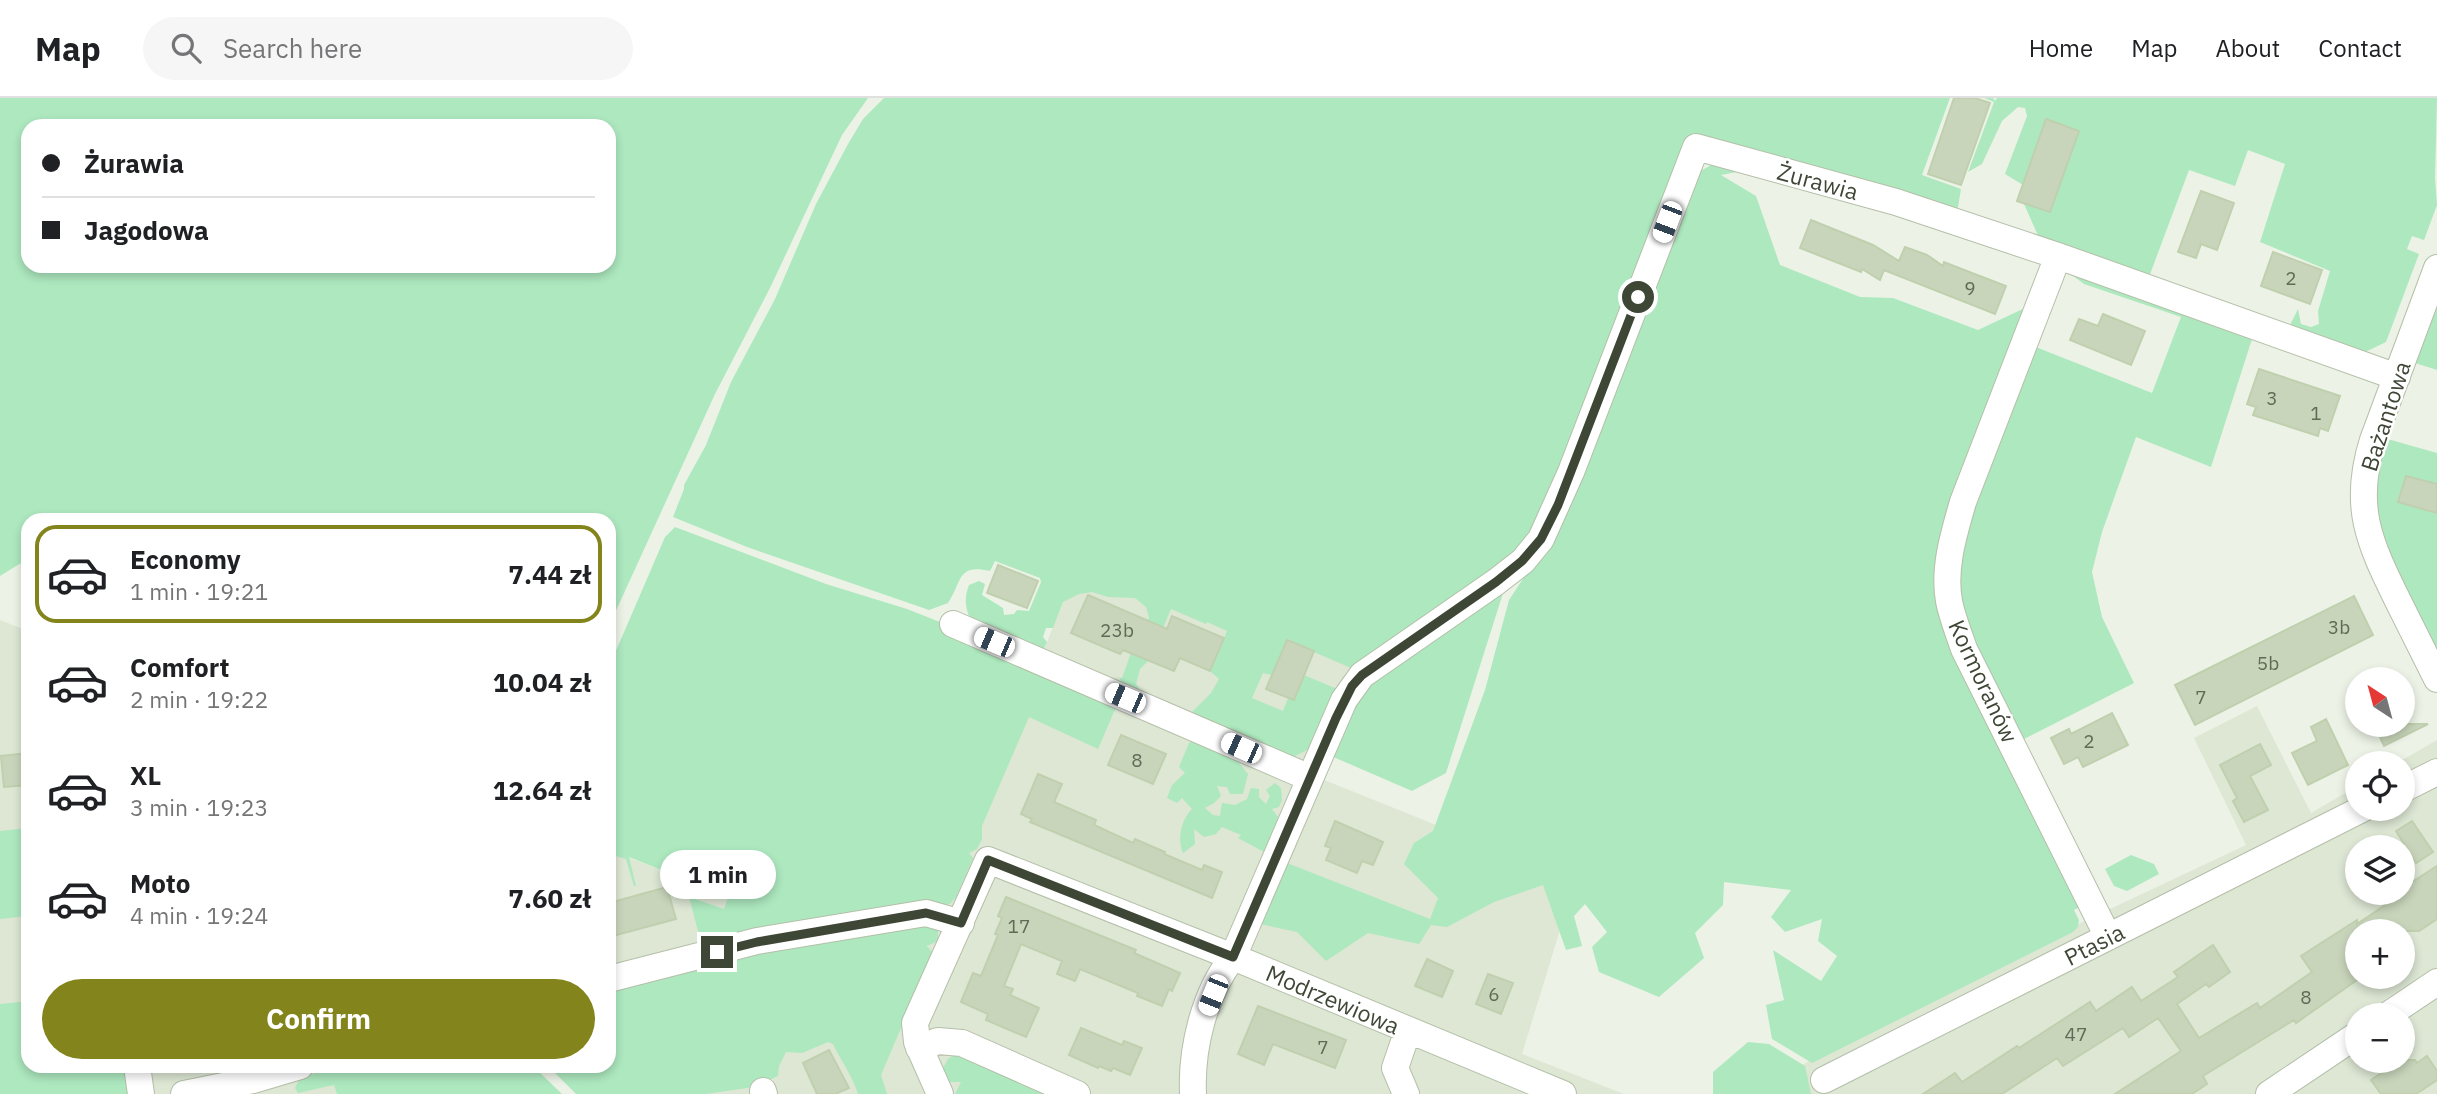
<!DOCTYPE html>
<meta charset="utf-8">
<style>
body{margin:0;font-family:"IBM Plex Sans",sans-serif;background:#f6f6f6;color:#202124;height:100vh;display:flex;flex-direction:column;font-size:26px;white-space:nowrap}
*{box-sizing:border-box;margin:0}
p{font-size:23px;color:#757577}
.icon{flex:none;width:38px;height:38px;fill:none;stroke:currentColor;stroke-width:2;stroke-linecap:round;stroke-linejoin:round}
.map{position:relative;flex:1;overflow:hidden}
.panel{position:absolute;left:21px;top:415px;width:595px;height:560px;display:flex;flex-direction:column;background:#fff;border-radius:21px;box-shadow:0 4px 10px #0003}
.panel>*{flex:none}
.hud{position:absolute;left:21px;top:21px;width:595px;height:154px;border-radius:21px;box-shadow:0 4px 10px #0003;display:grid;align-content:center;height:154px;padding:0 21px;background:#fff}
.needle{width:46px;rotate:324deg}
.buttons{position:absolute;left:2345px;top:569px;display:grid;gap:14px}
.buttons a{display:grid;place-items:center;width:70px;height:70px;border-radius:50%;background:#fff;box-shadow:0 4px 10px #0003;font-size:35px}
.end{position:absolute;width:32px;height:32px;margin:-16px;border:9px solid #3e4635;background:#fff;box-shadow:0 0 0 4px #fff}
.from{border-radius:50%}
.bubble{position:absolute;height:49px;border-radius:24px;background:#fff;box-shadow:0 4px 10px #0003;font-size:23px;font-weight:700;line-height:49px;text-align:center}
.car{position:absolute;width:21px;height:42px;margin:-21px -10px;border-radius:9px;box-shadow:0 0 5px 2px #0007;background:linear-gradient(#fff 24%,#345 0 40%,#fff 0 76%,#345 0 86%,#fff 0)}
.hud b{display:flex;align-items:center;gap:24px;height:66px;font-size:26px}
.hud b+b{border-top:2px solid #e0e0e0}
.hud i{width:18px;height:18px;background:#202124}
ul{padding:12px 0 0;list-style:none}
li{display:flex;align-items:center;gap:21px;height:98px;margin:0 14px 10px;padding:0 7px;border:4px solid transparent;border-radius:21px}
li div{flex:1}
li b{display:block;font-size:26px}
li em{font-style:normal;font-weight:700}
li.selected{border-color:#83841c}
li>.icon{width:63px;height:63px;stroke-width:1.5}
.cta{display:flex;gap:14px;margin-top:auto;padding:14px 21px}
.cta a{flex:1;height:80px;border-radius:42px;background:#83841c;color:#fff;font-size:28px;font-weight:700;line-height:80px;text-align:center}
header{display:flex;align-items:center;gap:42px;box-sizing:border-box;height:98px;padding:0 35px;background:#fff;border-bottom:2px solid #e0e0e0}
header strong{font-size:33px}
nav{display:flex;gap:38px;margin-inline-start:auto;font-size:24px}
.search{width:490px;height:63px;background:#f6f6f6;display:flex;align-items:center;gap:18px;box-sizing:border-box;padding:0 24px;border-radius:38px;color:#757577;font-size:26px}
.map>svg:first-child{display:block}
.residential{fill:#dde7d4;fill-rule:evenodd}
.green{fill:#ade8bf;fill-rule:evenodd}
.building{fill:#c9d5bb;stroke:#c0d0ae;stroke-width:2}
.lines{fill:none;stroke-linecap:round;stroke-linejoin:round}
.minor-casing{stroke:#b4bfa8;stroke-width:28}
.minor{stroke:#fff;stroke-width:26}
.route{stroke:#3e4635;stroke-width:9}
.labels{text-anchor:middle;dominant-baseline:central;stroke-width:5;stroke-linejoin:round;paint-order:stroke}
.number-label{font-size:19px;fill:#616a56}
.street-label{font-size:23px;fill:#3e4635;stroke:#fff}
</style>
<header>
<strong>Map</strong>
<div class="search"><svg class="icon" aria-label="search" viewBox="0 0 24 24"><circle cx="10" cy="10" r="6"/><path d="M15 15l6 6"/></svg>Search here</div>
<nav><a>Home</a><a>Map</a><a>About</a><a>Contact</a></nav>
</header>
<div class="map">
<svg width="2437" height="996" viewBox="0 0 2437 996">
<rect width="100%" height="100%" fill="#ecf3e6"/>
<path class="residential" d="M 1087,444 L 1361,555 L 1307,675 L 1575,783 L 1522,956 L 1624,996 L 656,996 L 798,921 L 888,941 L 948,802 L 1037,585 L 1045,549 Z
M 0,522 L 28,533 L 28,731 L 0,734 Z
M 2257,608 L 2311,715 L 2357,688 L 2357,710 L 2403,710 L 2403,665 L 2397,665 L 2437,642 L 2437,996 L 1754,996 L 1887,916 L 2246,747 L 2194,640 ZM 2357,749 L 2403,749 L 2403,794 L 2357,794 ZM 2357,833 L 2403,833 L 2403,878 L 2357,878 ZM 2357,917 L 2403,917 L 2403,962 L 2357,962 Z
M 609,752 L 792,823 L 609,894 Z
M 28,817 L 28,903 L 0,906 L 0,820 Z
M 129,968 L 336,968 L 342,996 L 133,996 Z"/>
<path class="green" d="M 0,0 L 868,0 L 842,37 L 770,190 L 715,296 L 609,528 L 609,422 L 28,422 L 28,470 L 21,465 L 0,478 ZM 28,28 L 609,28 L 609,168 L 28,168 Z
M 884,0 L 1950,0 L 1922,77 L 1961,91 L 1957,115 L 1688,39 L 1539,424 L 1507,463 L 1351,570 L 1286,542 L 1272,577 L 1263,575 L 1252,600 L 1283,613 L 1288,600 L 1304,577 L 1337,591 L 1309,651 L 1293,659 L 1189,617 L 1211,595 L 1219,581 L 1210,573 L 1227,533 L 1207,524 L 1206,526 L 1171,511 L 1150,561 L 1140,571 L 1136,586 L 1141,593 L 1125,588 L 1119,580 L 1122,580 L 1132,552 L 1142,542 L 1149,519 L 1146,509 L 1135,500 L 1108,499 L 1092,494 L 1079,496 L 1063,504 L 1053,530 L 1046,530 L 1043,539 L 1047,544 L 1042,555 L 973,527 C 966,513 963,502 969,487 L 979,483 L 985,486 L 982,497 L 1003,510 L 1004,517 L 1014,516 L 1017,512 L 1029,513 L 1041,484 L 1040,480 L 995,463 L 990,473 C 957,465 962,484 948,505 L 929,512 L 747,449 L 673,419 L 684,391 L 684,387 L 706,347 L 731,284 L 775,201 L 816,106 L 848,46 L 863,21 Z
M 1984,0 L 1993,0 L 1995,3 L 1997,0 L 2437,0 L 2435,80 L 2437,107 L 2424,142 L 2412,138 L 2407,151 L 2419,156 L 2386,244 L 2361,256 L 2289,229 L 2298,211 L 2301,226 L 2311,229 L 2319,226 L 2318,213 L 2330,173 L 2260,144 L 2285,66 L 2248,52 L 2235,88 L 2189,72 L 2149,179 L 2040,142 L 2024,106 L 2050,114 L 2078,33 L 2046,21 L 2023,87 L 2005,76 L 2027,18 L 2025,10 L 2018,9 L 2002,23 L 1982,66 L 1968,74 L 1994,4 Z
M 1715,65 L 1742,73 L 1721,77 L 1756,98 L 1780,167 L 1860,199 L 1893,200 L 1978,232 L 2027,209 L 1937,457 L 2082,808 L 2074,812 L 2079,822 L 2078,829 L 2073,834 L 1812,965 L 1772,941 L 1766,907 L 1784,902 L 1773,852 L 1821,883 L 1837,858 L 1818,843 L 1822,821 L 1785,834 L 1771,819 L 1791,792 L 1724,784 L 1723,807 L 1695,835 L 1704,860 L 1659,899 L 1599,874 L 1592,849 L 1607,834 L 1585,806 L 1574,818 L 1582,848 L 1566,852 L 1543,787 L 1494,804 L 1447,829 L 1431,827 L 1419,846 L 1368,835 L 1326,863 L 1297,834 L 1260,826 L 1287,765 L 1430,821 L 1438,800 L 1404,766 L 1414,745 L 1433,733 L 1485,592 L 1509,502 L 1564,419 L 1693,77 Z
M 2072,177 L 2253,238 L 2211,369 L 2136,339 L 2102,434 L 2092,474 L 2102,519 L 2134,585 L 2020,643 L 1961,516 L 1955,470 L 1966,420 L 2031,247 L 2152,295 L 2181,219 L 2084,186 Z
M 2437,198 L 2437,272 L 2412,264 Z
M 2384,340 L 2437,355 L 2437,558 C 2409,502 2369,442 2375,377 C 2376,365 2381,352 2384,340 Z
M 675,429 L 826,486 L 907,511 L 950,528 L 1116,609 L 1098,651 L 1029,619 L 982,728 L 982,741 L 977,751 L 969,755 L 973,760 L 971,765 L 956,799 L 950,806 L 701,844 L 689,799 L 724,811 L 728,799 L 629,759 L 636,788 L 634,788 L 626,761 L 609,756 L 609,569 L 665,439 Z
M 1504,492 L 1446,675 L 1412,693 L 1331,658 L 1345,620 L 1382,573 Z
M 1195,642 L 1235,651 L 1239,665 L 1248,676 L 1243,696 L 1230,696 L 1227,689 L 1217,688 L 1221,698 L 1214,705 L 1205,710 L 1213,717 L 1220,718 L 1222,705 L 1235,707 L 1247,701 L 1251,690 L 1259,691 L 1259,699 L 1266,706 L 1270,698 L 1266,692 L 1275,685 L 1281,690 L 1282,702 L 1279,709 L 1272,711 L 1278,719 L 1266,755 L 1238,740 L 1241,737 L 1222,729 L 1216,736 L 1204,739 L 1194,731 L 1195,746 L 1183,755 C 1177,741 1181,722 1192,711 L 1182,700 L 1177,705 L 1167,700 L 1172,687 L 1185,675 L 1179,669 L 1189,645 Z
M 28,730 L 28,818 L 0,821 L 0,733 Z
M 2131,757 L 2154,766 L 2159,776 L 2127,793 L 2114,788 L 2105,771 Z
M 921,823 L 938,832 L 938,843 L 927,848 L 933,855 L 881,977 L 887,996 L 858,996 C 852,977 841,963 833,946 L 828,944 L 802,955 L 786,954 L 779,968 L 778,978 L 754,989 L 706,996 L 576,996 L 548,968 L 609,968 L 609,889 L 692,866 Z
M 28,903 L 28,968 L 126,968 L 129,988 L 127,996 L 0,996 L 0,906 Z
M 1748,944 L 1769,946 L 1805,968 L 1811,996 L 1713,996 L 1713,974 Z
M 955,956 L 1057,996 L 955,996 L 961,984 L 946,984 L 942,972 L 948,961 Z
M 336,968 L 533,968 L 562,996 L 337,996 L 334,987 L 298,995 L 295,990 L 300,980 Z"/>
<path class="building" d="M 1954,0 L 1975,0 L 1990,5 L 1961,87 L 1928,76 Z
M 2046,21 L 2079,33 L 2050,114 L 2017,103 Z
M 2201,93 L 2234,105 L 2217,152 L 2201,146 L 2196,160 L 2178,154 Z
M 1811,122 L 1873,147 L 1899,163 L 1905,149 L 1927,157 L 1943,168 L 1944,164 L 2006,188 L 1995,216 L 1884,172 L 1880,182 L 1862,171 L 1861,174 L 1800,150 Z
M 2273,154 L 2322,172 L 2310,206 L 2261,188 Z
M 2103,216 L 2145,233 L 2131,267 L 2070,242 L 2079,221 L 2098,228 Z
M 2259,271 L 2340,298 L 2328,333 L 2320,330 L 2318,338 L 2253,317 L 2256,309 L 2247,306 Z
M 2406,378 L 2437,386 L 2437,415 L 2398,404 Z
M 998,467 L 1038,483 L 1027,510 L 987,495 Z
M 1088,497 L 1167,531 L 1172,518 L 1224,540 L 1210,573 L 1180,560 L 1174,573 L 1123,552 L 1120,556 L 1071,535 Z
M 2354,498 L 2373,537 L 2195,627 L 2175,587 Z
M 1287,542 L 1314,553 L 1294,602 L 1266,591 Z
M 2112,615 L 2128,647 L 2083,669 L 2078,659 L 2064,666 L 2051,640 L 2069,631 L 2071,636 Z
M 2326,621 L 2348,667 L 2308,687 L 2292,655 L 2317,643 L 2311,629 Z
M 2374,626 L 2428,626 L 2384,648 Z
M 1121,637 L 1166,656 L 1153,686 L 1108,667 Z
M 2260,646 L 2271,667 L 2250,678 L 2268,712 L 2244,724 L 2233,703 L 2237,700 L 2220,667 Z
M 28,655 L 28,687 L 4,689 L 1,658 Z
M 1038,676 L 1062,686 L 1054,704 L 1096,722 L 1094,727 L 1133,745 L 1135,741 L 1165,754 L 1164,756 L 1202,772 L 1204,767 L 1222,774 L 1212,800 L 1030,724 L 1032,721 L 1021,716 Z
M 1335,723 L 1383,744 L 1373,767 L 1362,763 L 1357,775 L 1326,762 L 1331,750 L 1325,748 Z
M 2412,723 L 2433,754 L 2416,765 L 2396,733 Z
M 2437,768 L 2437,821 L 2419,833 L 2357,833 L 2357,882 L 2296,925 L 2294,922 L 2203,978 L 2207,986 L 2192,996 L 2115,996 L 2181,953 L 2158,920 L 2129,939 L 2123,930 L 2063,968 L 2057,960 L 2002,996 L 1923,996 L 1955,975 L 1962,984 L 2017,948 L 2019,950 L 2090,904 L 2096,913 L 2132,889 L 2141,903 L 2178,879 L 2174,874 L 2213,847 L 2230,874 L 2209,889 L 2206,886 L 2177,906 L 2199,940 L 2257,905 L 2260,910 L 2312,874 L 2301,858 L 2357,822 L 2357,826 L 2394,801 L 2391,798 L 2397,794 L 2403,794 L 2403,790 Z
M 667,789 L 676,821 L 609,839 L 609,805 Z
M 1006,799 L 1136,852 L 1134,855 L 1180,875 L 1172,893 L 1169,891 L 1162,908 L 1137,898 L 1138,895 L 1080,871 L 1075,883 L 1057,876 L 1062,863 L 1021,846 L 1004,888 L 1013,891 L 1010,897 L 1039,910 L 1026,939 L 986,922 L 988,916 L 961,904 L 973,875 L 981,878 L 998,837 L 995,836 L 1002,820 L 998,818 Z
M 1427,861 L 1453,873 L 1442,899 L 1415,888 Z
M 1488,876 L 1513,885 L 1501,916 L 1476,906 Z
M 1258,908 L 1346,942 L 1335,970 L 1273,946 L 1264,967 L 1238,956 Z
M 1081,930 L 1122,947 L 1124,943 L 1142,950 L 1130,977 L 1113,970 L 1111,973 L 1099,968 L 1098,970 L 1069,957 Z
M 829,952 L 849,990 L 835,996 L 817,996 L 803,965 Z
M 2427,958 L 2437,973 L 2437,982 L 2416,996 L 2381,996 L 2371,982 L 2390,969 L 2385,962 L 2415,962 L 2417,965 Z"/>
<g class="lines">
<g class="minor-casing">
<path id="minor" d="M 2058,158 L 1963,404 C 1954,435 1943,470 1949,503 C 1952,519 1959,536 1964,551 L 2108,839
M 2437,170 L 2373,342 C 2352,408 2369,444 2398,503 C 2411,529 2424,555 2437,581
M 953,526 L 1310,680
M 2403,691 L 2437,674
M 609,881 L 757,843 L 926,815 L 961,825
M 2388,917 L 2437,884
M 919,950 L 938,943 L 962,945 L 1077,996
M 137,968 L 141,996
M 1824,982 L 2364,710
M 763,993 L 764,996
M 184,996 L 253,982 L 300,968
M 940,996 L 917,944 L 915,925 L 988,762 L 1233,859 L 1563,996
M 1193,996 C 1191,950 1204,896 1233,859 L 1344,602 L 1362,577 L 1496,484 L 1523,463 L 1541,441 L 1571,374 L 1696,49 L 1896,104 L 2058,158 L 2397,279
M 1406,996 L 1395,970 L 1408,932
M 2269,996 L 2357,937"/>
</g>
<use href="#minor" class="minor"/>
</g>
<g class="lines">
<path class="route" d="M 717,854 L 757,844 L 926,815 L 961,825 L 988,762 L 1233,859 L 1336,620 L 1352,588 L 1362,577 L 1496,484 L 1522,463 L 1541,441 L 1558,407 L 1638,199"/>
</g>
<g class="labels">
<g class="number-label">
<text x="2291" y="180">2</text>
<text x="1970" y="190">9</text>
<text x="2272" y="300">3</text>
<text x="2316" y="315">1</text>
<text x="2339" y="529">3b</text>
<text x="1117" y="532">23b</text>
<text x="2268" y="565">5b</text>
<text x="2201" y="599">7</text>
<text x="2089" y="643">2</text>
<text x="1137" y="662">8</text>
<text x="1019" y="828">17</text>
<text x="1494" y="896">6</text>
<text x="2306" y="899">8</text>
<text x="2076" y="936">47</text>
<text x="1323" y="949">7</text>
</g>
<g class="street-label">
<text transform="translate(1818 83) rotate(15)">Żurawia</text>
<text transform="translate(2385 318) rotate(-72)">Bażantowa</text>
<text transform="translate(1984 583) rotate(65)">Kormoranów</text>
<text transform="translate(2094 846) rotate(-27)">Ptasia</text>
<text transform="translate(1333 901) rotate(23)">Modrzewiowa</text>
</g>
</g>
</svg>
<div class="buttons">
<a><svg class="needle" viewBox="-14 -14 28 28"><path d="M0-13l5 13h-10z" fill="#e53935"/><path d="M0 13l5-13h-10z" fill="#757577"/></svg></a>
<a><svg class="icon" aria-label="locate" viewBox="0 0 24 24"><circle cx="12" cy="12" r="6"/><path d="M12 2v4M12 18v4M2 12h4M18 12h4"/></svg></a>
<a><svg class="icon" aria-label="layers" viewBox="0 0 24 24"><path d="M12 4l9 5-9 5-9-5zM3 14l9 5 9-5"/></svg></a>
<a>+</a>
<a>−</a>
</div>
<i class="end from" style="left:1638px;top:199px"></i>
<i class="end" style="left:717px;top:854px"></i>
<div class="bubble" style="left:660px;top:752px;width:116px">1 min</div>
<i class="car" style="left:1667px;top:124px;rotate:201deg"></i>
<i class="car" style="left:994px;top:544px;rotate:293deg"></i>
<i class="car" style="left:1125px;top:600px;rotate:293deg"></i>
<i class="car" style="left:1241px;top:650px;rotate:294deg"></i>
<i class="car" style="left:1213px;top:897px;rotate:202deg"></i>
<div class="hud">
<b><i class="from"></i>Żurawia</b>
<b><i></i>Jagodowa</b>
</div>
<section class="panel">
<ul>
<li class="selected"><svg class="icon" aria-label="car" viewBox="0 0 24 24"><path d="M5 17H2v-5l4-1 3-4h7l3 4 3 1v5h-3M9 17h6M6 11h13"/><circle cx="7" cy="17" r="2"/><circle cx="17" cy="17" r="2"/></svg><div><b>Economy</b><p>1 min · 19:21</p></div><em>7.44 zł</em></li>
<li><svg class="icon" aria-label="car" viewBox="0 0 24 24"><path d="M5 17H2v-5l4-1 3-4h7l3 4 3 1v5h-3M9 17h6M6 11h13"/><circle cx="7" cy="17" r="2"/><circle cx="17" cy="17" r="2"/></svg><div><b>Comfort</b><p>2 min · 19:22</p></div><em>10.04 zł</em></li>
<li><svg class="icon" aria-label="car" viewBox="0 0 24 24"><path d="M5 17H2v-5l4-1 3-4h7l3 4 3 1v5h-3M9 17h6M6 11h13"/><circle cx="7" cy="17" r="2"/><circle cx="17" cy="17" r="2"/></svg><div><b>XL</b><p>3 min · 19:23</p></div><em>12.64 zł</em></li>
<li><svg class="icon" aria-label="car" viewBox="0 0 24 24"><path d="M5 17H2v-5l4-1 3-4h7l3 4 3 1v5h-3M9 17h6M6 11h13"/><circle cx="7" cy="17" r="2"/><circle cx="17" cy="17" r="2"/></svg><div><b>Moto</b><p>4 min · 19:24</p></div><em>7.60 zł</em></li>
</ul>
<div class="cta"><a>Confirm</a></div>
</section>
</div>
